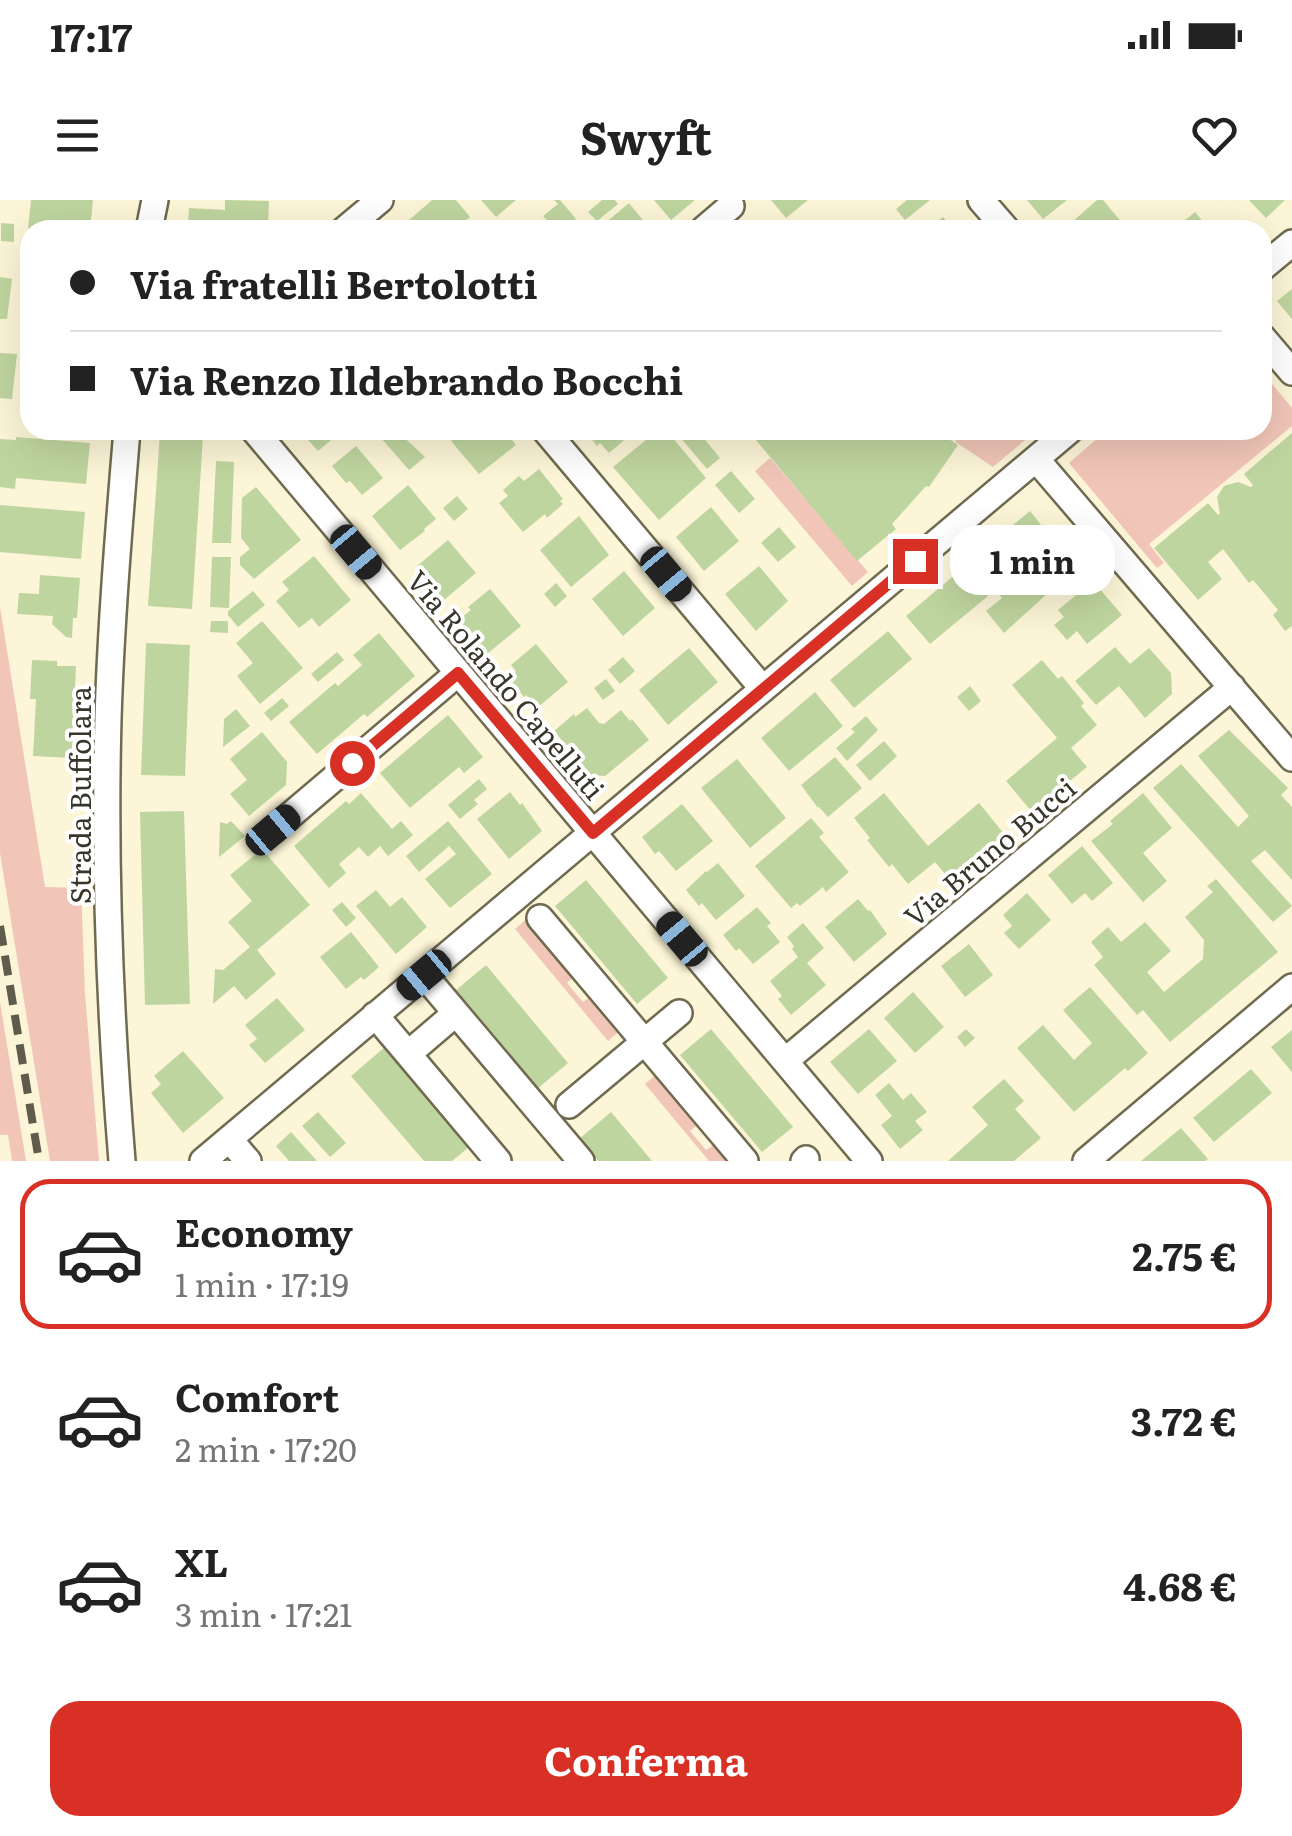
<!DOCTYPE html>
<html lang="it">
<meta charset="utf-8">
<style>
body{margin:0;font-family:Literata,serif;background:#f6f6f6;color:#222;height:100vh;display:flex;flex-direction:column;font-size:38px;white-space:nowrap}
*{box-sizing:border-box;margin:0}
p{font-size:32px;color:#767676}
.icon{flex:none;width:55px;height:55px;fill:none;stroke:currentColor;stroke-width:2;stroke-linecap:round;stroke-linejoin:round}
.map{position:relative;height:961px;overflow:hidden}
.drawer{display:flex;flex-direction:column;background:#fff;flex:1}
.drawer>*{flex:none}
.banner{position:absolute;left:20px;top:20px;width:1252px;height:220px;border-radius:30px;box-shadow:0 10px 40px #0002;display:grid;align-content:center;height:220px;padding:0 50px;background:#fff}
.end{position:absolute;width:45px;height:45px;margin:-22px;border:12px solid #d93025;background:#fff;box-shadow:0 0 0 5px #fff}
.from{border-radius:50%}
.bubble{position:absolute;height:70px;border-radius:30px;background:#fff;box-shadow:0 10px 40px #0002;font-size:32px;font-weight:700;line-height:70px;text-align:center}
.car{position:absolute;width:30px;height:60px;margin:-30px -15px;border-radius:12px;box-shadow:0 0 8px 2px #0007;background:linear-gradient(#222 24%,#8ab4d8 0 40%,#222 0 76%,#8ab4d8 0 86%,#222 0)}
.banner b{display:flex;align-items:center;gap:35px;height:95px;font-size:38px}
.banner b+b{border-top:2px solid #e0e0e0}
.banner i{width:25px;height:25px;background:#222}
ul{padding:18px 0 0;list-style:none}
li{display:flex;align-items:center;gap:30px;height:150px;margin:0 20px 15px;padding:0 30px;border:5px solid transparent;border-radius:30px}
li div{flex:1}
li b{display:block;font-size:38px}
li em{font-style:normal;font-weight:700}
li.on{border-color:#d93025}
li>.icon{width:90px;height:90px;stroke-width:1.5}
.button{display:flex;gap:20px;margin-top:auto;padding:20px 50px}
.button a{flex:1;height:115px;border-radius:30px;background:#d93025;color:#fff;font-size:40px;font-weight:700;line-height:115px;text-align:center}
.status{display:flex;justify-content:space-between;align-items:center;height:70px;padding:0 50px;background:#fff;direction:ltr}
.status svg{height:28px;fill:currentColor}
header{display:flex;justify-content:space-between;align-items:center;height:130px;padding:0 50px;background:#fff;font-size:45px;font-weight:700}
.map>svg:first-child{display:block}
.green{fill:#f1c6b8}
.building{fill:#bfd59f}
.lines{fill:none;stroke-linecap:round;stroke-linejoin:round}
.minor-casing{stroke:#706a50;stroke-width:30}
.minor{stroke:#fff;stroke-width:25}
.rail{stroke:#5f5c4c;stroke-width:8;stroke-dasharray:20 10;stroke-linecap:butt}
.route{stroke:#d93025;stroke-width:12}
.labels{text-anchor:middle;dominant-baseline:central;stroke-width:8;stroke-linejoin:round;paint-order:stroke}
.street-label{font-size:28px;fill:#38362a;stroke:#fff}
</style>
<div class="status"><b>17:17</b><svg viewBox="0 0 49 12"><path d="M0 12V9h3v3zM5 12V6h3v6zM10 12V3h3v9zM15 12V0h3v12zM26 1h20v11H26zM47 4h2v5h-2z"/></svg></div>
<header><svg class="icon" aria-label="menu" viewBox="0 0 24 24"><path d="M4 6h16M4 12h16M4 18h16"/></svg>Swyft<svg class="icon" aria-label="heart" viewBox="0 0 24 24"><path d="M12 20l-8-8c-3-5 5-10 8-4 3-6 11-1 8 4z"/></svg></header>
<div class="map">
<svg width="1292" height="961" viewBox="0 0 1292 961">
<rect width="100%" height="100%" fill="#fcf5d7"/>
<path class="green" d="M 1263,173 L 1292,208 L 1292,226 L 1149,344 L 1164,363 L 1157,368 L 1069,263 L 1107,230 L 1262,230 Z
M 949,230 L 1037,230 L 993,267 L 957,243 Z
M 770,258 L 868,372 L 852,386 L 755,271 Z
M 0,407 L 45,687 L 81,688 L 85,794 L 99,961 L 50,961 L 0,653 Z
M 529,717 L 577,774 L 567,783 L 583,802 L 594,794 L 623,828 L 608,841 L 515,729 Z
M 0,802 L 26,961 L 12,961 L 8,935 L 0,935 Z
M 659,872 L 701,922 L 690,931 L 706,950 L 718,942 L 734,961 L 709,961 L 645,884 Z"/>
<path class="building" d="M 31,0 L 93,0 L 90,30 L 28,29 Z
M 225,0 L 269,1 L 268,30 L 186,30 L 186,25 L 188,26 L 189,8 L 225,10 Z
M 432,0 L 456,0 L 470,17 L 462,24 L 467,30 L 414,30 L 407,22 Z
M 481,0 L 516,0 L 496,17 Z
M 554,0 L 560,0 L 576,19 L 563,30 L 555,30 L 543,16 L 558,4 Z
M 602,0 L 615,0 L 618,4 L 597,21 L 588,12 Z
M 654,0 L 695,0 L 671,20 Z
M 771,0 L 808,0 L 786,18 Z
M 907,0 L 930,0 L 905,20 L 896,9 Z
M 1027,0 L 1067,0 L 1043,19 Z
M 1097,0 L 1103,0 L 1123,24 L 1115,30 L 1063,30 Z
M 1249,0 L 1285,0 L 1266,18 Z
M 629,3 L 651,30 L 597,30 Z
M 1195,12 L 1210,30 L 1173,30 Z
M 943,17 L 954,30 L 927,30 Z
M 1,23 L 14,24 L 14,42 L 1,41 Z
M 0,77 L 12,79 L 7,119 L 0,119 Z
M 1292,89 L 1292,119 L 1277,101 Z
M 0,153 L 17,154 L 12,199 L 0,198 Z
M 299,230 L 343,230 L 318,251 Z
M 390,230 L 396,230 L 425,257 L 409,270 L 381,238 Z
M 464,230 L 504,230 L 516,245 L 479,274 L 451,241 Z
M 584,230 L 616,230 L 614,232 L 616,232 L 616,230 L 636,230 L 609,253 L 600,243 L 597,246 Z
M 658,230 L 664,230 L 671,238 L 672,237 L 706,278 L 659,320 L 613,267 Z
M 674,230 L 697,230 L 720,258 L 707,269 Z
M 754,230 L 936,230 L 958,245 L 929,287 L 926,286 L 892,324 L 896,329 L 857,361 L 755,239 L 759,236 Z
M 160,233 L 203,236 L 192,409 L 148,406 Z
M 1292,233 L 1292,426 L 1285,431 L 1273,415 L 1278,410 L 1253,380 L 1249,383 L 1223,349 L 1208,362 L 1222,379 L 1198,400 L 1154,348 L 1208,303 L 1218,315 L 1220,314 L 1217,297 L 1224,286 L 1238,282 L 1251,287 L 1253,285 L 1244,274 Z
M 16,237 L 90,243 L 86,284 L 16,278 L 15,289 L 0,287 L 0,239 L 16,240 Z
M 356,246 L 383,278 L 362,295 L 350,281 L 346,283 L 332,266 Z
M 216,261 L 234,262 L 231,343 L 212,343 Z
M 539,269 L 563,299 L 560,301 L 563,304 L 547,318 L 545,314 L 523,332 L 499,303 L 508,296 L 503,290 L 519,276 L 524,281 Z
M 731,271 L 755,299 L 739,313 L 715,285 Z
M 408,285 L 436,319 L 424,329 L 425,331 L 400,350 L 372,316 Z
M 256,287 L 301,340 L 254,379 L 240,365 L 240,357 L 250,349 L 241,338 L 242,298 Z
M 457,296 L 468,309 L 454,321 L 443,308 Z
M 0,305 L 85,312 L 81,359 L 0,352 Z
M 711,307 L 739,341 L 704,371 L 676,337 Z
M 1030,311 L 1042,326 L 1044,324 L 1054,336 L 1052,338 L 1065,354 L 1042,372 L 1053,385 L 1046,391 L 1048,393 L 1004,433 L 986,411 L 1002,398 L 994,388 L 998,385 L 997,383 L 1019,365 L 997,338 Z
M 579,316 L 609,355 L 571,387 L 540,350 Z
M 779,327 L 796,347 L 778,362 L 761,343 Z
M 448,340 L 476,373 L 444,400 L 416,367 Z
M 1076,353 L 1086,365 L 1071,378 L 1061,367 Z
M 314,356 L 351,400 L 319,427 L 312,418 L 299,428 L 276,401 L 289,390 L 282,382 Z
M 212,357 L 231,357 L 229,408 L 210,407 Z
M 759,366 L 788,401 L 756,431 L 725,394 Z
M 964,367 L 988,396 L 930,444 L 906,416 Z
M 624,371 L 655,408 L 623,436 L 592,399 Z
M 40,375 L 80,378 L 77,418 L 73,418 L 72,438 L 66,437 L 52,424 L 53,416 L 17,414 L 19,393 L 39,394 Z
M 1093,381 L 1122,415 L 1087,444 L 1077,431 L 1067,440 L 1054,425 L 1064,417 L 1058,410 Z
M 556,383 L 567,396 L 555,407 L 544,394 Z
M 490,389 L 521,426 L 487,454 L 458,420 L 471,410 L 468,407 Z
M 253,391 L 265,405 L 238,427 L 228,415 L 228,411 Z
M 211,421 L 228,421 L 228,433 L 210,432 Z
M 262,421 L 303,468 L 260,504 L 237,476 L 253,463 L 236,443 Z
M 888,431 L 912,459 L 854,508 L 830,480 Z
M 379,433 L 415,476 L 367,517 L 364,514 L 317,554 L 289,522 L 335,483 L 338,486 L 362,465 L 353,455 Z
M 146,443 L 190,445 L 185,576 L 141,575 Z
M 536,444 L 568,482 L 537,508 L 526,495 L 524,497 L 508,477 L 516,471 L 511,465 Z
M 1115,447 L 1130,464 L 1149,448 L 1171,473 L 1172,494 L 1145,518 L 1119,486 L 1096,505 L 1075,481 Z
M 689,448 L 718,482 L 668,525 L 639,490 Z
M 337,452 L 344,460 L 318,482 L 311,474 Z
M 623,457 L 635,471 L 620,484 L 608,470 Z
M 32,460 L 57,461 L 57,466 L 76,466 L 72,558 L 33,556 L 36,499 L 30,499 Z
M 1042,460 L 1058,479 L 1062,476 L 1084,503 L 1081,506 L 1097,525 L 1071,548 L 1087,567 L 1032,612 L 1006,581 L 1057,538 L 1012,485 Z
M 606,479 L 615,491 L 603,500 L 594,488 Z
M 970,486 L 981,501 L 969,511 L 957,497 Z
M 815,492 L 843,526 L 789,571 L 761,538 Z
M 282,498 L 289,506 L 271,521 L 264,513 Z
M 587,508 L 599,523 L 604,524 L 621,510 L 630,521 L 632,519 L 649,540 L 605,576 L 591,575 L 554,531 L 574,514 L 575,517 Z
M 236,509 L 250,526 L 223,547 L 224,519 Z
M 448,515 L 483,557 L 464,573 L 459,567 L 410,608 L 380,573 Z
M 866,516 L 878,530 L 847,561 L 836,548 L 855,532 L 851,529 Z
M 1229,530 L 1288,588 L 1281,595 L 1292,607 L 1292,680 L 1265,650 L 1251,661 L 1292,706 L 1273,722 L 1153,588 L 1181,564 L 1238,627 L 1249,616 L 1198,556 Z
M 262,532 L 287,562 L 286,585 L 249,616 L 230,594 L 247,580 L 230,559 Z
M 884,541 L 897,556 L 870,581 L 856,565 Z
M 835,557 L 862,588 L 828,617 L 819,607 L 818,608 L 801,585 Z
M 737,559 L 786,618 L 750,648 L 701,588 Z
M 479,579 L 487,589 L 474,600 L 478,604 L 460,619 L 448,605 Z
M 510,592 L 520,605 L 522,603 L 542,631 L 509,659 L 477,619 Z
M 361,593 L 392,629 L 401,621 L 413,635 L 388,656 L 380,646 L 368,657 L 359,647 L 339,664 L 346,673 L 329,688 L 294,646 L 346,601 L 349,604 Z
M 884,593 L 928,646 L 979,603 L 1005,635 L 951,681 L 935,662 L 908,684 L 892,664 L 889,667 L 867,640 L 870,638 L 854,618 Z
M 1143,593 L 1172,628 L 1143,653 L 1167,681 L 1143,702 L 1091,641 L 1113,624 L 1110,621 Z
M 682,604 L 713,641 L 676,671 L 659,651 L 655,654 L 642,637 Z
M 184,611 L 190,804 L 145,805 L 140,612 Z
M 811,618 L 824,633 L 819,637 L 849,672 L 826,692 L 823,687 L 800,706 L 797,703 L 791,708 L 755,666 Z
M 231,621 L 245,636 L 219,657 L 220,622 L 227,624 Z
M 448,621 L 492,674 L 450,708 L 425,679 L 456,654 L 449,646 L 419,672 L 406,656 Z
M 1082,646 L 1113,683 L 1092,701 L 1085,693 L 1072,704 L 1048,675 Z
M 262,649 L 310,705 L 257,750 L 276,774 L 246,800 L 234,786 L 213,804 L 215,769 L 223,770 L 250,747 L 228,722 L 252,701 L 230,675 Z
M 718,663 L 745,696 L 716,720 L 702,703 L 699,706 L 686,690 L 706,671 L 707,672 Z
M 1216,679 L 1278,752 L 1170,842 L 1143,810 L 1137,815 L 1094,765 L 1103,757 L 1091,742 L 1108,727 L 1121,742 L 1145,722 L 1171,751 L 1147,772 L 1164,792 L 1203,759 L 1204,740 L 1185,717 L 1213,692 L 1207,686 Z
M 586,680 L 668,778 L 637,804 L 555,706 Z
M 376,690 L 390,707 L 402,697 L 427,727 L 396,754 L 356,706 Z
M 1027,693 L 1051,720 L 1019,749 L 1004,733 L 1012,726 L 1003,715 Z
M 858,699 L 868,711 L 870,710 L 887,734 L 854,762 L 825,727 Z
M 342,702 L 356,718 L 346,727 L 332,710 Z
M 757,707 L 771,723 L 767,726 L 780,742 L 753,764 L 739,748 L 736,751 L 723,735 Z
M 803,723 L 824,748 L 807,763 L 826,785 L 791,815 L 778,799 L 782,796 L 770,781 L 798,757 L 792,749 L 794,746 L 787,737 Z
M 351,732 L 379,767 L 364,780 L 361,777 L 346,789 L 320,757 Z
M 969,744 L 993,775 L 965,797 L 941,766 Z
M 486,765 L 568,863 L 537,889 L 455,791 Z
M 1090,787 L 1148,853 L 1128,871 L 1125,868 L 1074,912 L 1017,848 L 1043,825 L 1074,860 L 1092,843 L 1063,810 Z
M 913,792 L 944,827 L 915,853 L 884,818 Z
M 277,798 L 305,830 L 265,863 L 249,845 L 257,839 L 245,825 Z
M 711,829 L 793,927 L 762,952 L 680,855 Z
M 869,829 L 897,861 L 858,894 L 830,862 Z
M 966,829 L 975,838 L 965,847 L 957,837 Z
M 1292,830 L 1292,872 L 1271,847 Z
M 385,847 L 469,947 L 452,961 L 424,961 L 351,876 Z
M 183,851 L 224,898 L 183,933 L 151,893 L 161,884 L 154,876 Z
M 1251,869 L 1272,893 L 1214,942 L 1193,918 Z
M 1004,879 L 1024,901 L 1015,909 L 1041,938 L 1014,961 L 948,961 L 988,925 L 972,907 Z
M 889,883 L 903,900 L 911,893 L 927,912 L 915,921 L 923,930 L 900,949 L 881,925 L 892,916 L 875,895 Z
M 318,912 L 346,943 L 330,957 L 302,926 Z
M 611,912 L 652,961 L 598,961 L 579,939 Z
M 1181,928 L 1208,959 L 1205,961 L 1141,961 Z
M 291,932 L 317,961 L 289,961 L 276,946 Z"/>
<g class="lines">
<g class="minor-casing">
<path id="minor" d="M 981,0 L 1007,30
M 149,30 L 155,0
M 344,30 L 380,0
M 703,30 L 731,6
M 1262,68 L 1292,43
M 1262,137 L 1292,172
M 254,230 L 869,961
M 545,230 L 763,489
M 1036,259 L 1292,558
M 273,630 L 458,473
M 540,718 L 745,961
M 424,775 L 456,813
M 375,815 L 408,854
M 785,861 L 1232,487
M 569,905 L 679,813
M 229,939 L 248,961
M 122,961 C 110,814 104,666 108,519 C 111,423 119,326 127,230
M 203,961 L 1070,230
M 498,961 L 408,854 L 456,813 L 581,961
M 804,961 L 806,959
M 1086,961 L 1292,787"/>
</g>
<use href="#minor" class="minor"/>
<path class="rail" d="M 0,726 L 39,961"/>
</g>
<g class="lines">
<path class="route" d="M 352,563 L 458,473 L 593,633 L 915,361"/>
</g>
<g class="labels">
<g class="street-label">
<text transform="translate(507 484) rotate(50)">Via Rolando Capelluti</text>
<text transform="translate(79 595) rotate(-90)">Strada Buffolara</text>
<text transform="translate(989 651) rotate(-40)">Via Bruno Bucci</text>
</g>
</g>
</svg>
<i class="end from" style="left:352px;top:563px"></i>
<i class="end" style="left:915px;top:361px"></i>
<div class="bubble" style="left:950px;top:325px;width:165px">1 min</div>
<i class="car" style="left:356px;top:352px;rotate:140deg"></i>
<i class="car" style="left:666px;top:374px;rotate:140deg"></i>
<i class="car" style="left:273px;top:630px;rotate:50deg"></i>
<i class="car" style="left:682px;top:739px;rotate:320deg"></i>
<i class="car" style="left:424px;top:775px;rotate:230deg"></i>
<div class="banner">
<b><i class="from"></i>Via fratelli Bertolotti</b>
<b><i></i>Via Renzo Ildebrando Bocchi</b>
</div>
</div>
<section class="drawer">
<ul>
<li class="on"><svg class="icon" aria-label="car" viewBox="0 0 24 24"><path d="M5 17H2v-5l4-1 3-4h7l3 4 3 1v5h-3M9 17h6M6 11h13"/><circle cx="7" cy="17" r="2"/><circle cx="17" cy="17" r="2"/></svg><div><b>Economy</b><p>1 min · 17:19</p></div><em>2.75 €</em></li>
<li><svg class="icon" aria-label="car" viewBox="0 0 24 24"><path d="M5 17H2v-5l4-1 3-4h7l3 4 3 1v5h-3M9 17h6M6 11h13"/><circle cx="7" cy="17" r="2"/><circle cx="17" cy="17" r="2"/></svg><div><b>Comfort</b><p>2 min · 17:20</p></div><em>3.72 €</em></li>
<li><svg class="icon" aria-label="car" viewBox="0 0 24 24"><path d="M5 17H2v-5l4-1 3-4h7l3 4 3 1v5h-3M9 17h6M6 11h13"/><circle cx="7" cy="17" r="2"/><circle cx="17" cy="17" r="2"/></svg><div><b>XL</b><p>3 min · 17:21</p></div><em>4.68 €</em></li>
</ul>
<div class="button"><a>Conferma</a></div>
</section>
